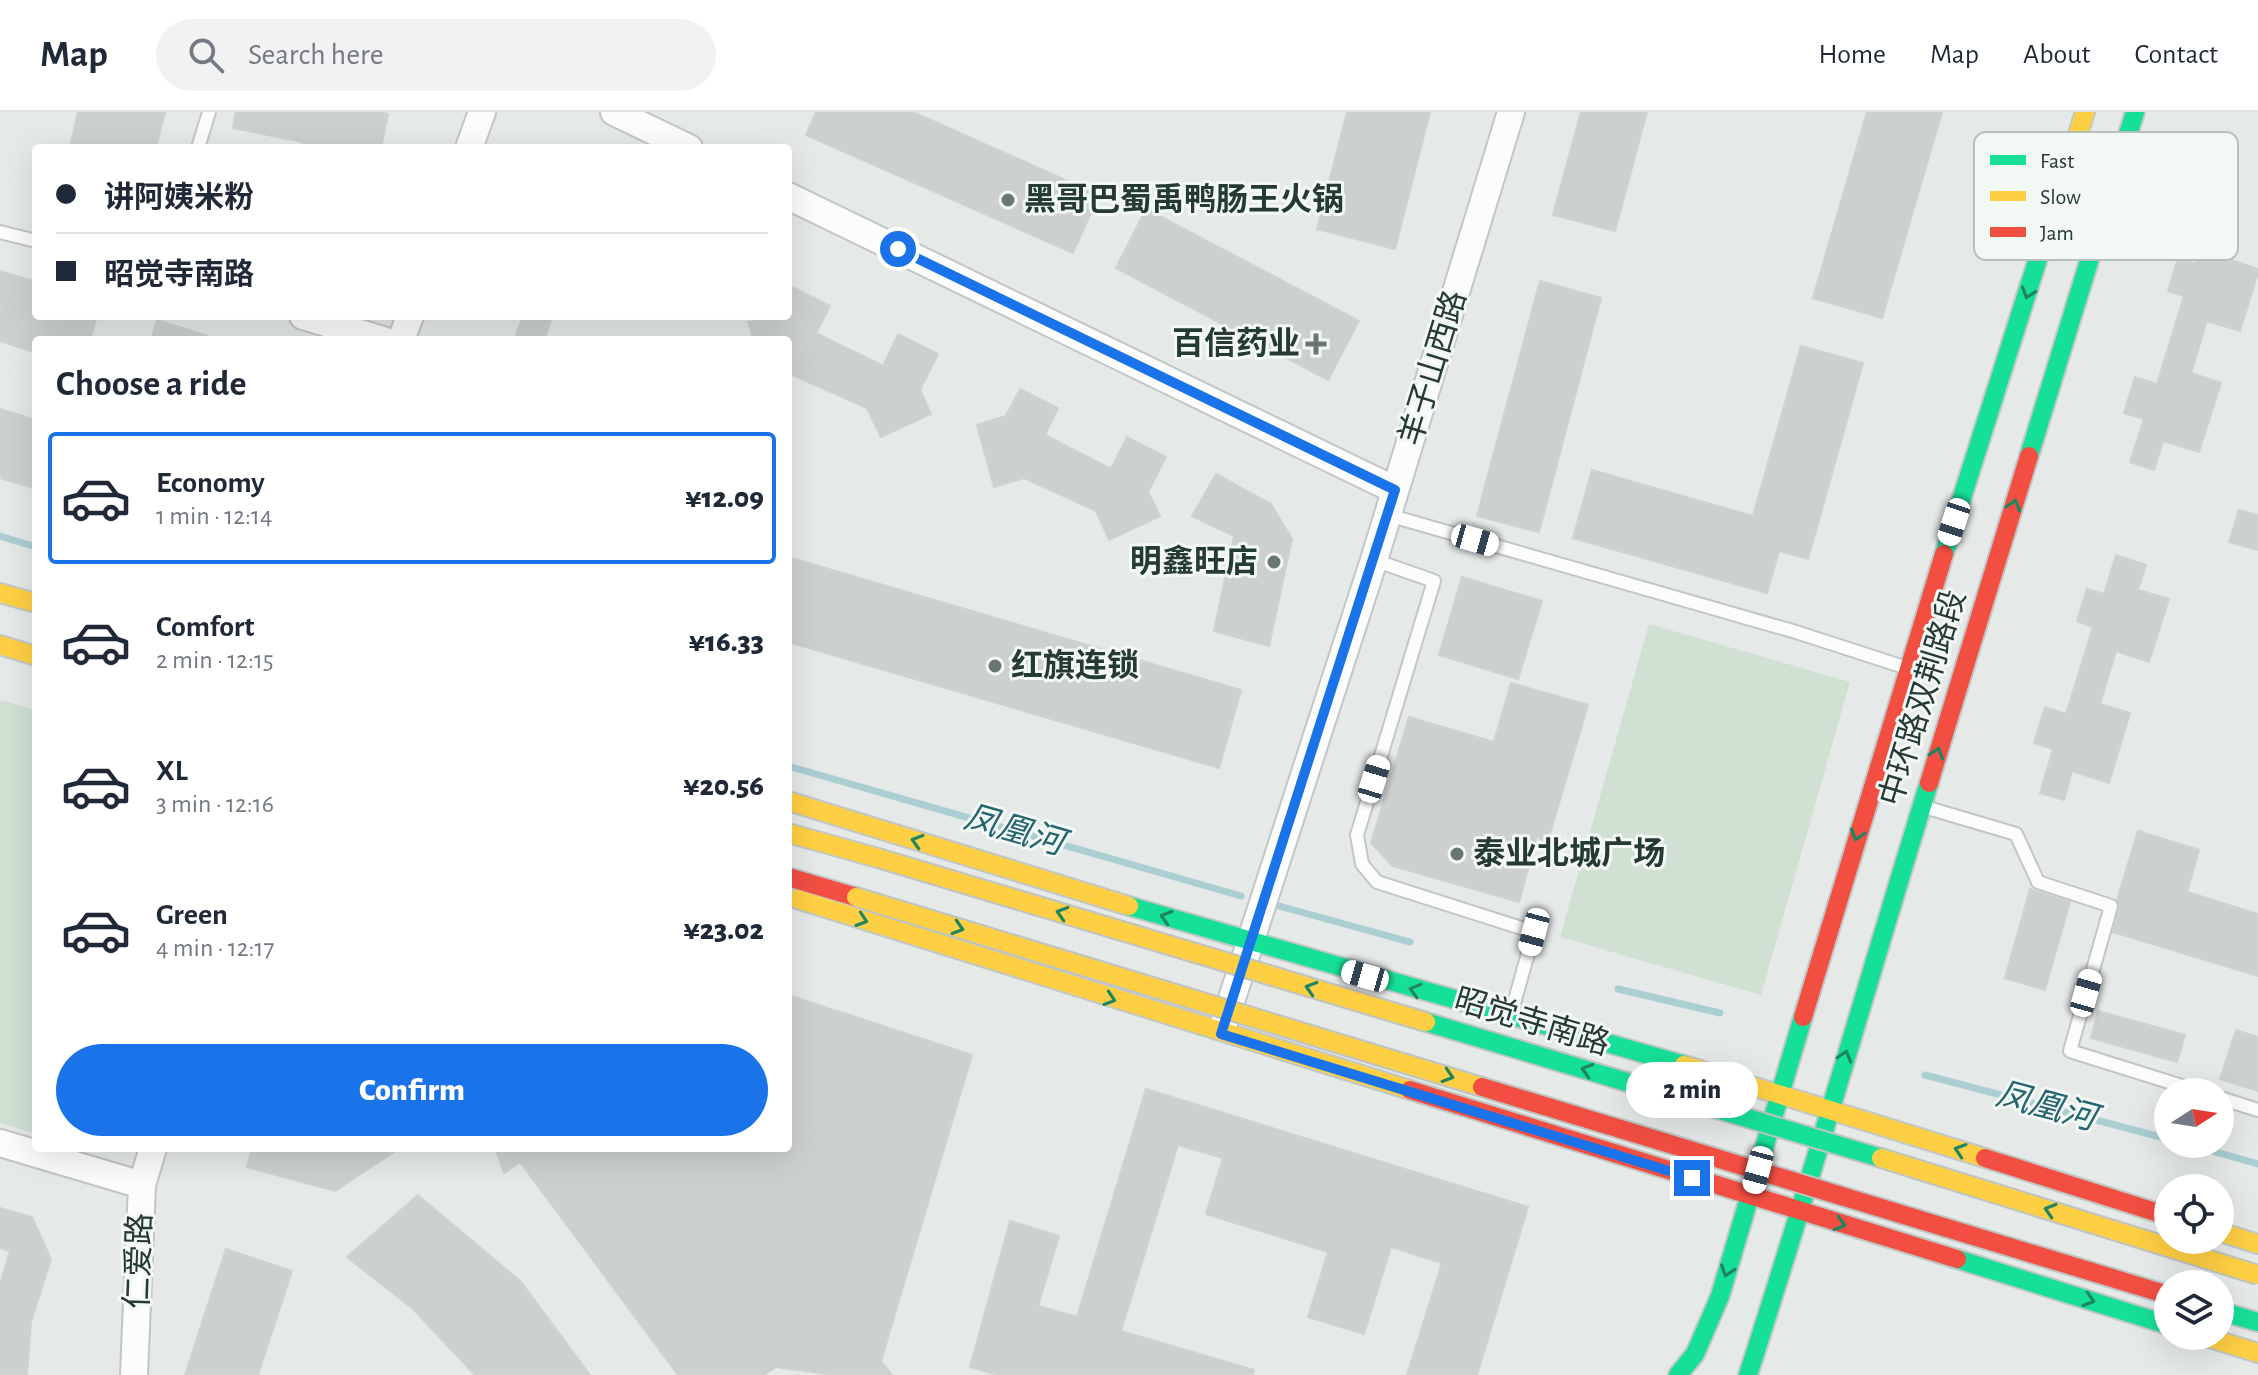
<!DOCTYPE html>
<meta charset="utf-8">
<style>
body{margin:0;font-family:"Alegreya Sans","Noto Sans SC",sans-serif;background:#f2f2f3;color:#1f2937;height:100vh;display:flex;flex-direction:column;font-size:30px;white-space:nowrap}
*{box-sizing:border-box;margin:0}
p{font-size:26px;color:#747a83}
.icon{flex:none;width:44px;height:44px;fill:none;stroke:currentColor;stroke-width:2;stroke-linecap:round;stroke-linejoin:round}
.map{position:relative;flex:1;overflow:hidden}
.side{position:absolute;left:32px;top:224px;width:760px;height:816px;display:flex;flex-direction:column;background:#fff;border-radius:8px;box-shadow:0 8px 32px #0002}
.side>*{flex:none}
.banner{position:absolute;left:32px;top:32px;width:760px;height:176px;border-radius:8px;box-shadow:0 8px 32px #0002;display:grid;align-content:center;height:176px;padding:0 24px;background:#fff}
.needle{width:52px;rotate:78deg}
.fabs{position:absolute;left:2154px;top:966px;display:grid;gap:16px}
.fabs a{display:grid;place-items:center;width:80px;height:80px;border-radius:50%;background:#fff;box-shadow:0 8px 32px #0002;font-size:40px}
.end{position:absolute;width:36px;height:36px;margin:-18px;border:10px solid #1a73e8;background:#fff;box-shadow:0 0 0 4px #fff}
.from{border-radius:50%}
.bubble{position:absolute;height:56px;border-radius:28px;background:#fff;box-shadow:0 8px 32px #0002;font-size:26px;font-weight:800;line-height:56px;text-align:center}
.car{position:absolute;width:24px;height:48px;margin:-24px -12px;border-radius:10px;box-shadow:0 0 6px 2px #0007;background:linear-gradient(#fff 24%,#345 0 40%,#fff 0 76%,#345 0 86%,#fff 0)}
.banner b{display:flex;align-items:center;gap:28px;height:76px;font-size:30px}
.banner b+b{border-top:2px solid #e0e1e3}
.banner i{width:20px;height:20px;background:#1f2937}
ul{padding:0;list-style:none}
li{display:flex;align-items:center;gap:24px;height:132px;margin:0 16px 12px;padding:0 8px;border:4px solid transparent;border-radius:8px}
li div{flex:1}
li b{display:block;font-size:30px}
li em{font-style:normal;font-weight:800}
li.selected{border-color:#1a73e8}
li>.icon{width:72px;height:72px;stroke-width:1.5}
h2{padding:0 24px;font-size:36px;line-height:96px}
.action{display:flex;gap:16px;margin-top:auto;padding:16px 24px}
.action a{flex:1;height:92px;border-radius:48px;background:#1a73e8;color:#fff;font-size:32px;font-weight:800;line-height:92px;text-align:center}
header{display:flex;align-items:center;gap:48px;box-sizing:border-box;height:112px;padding:0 40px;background:#fff;border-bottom:2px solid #e0e1e3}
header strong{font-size:38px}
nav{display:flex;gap:44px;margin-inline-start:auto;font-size:28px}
.search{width:560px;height:72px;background:#f2f2f3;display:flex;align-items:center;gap:20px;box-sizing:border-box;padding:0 28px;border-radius:44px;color:#747a83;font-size:30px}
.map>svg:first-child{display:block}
.green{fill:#d0e1d4}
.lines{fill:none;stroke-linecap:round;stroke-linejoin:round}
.stream{stroke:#abced3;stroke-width:7}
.building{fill:#ccd1cf;stroke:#ced2d0;stroke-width:2}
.lane-casing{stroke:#c2c6c4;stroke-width:16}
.street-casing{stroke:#c2c6c4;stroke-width:30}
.fast-casing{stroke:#c1c7c4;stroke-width:22}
.slow-casing{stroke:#c1c7c4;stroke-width:22}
.jam-casing{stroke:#c1c7c4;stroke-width:22}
.lane{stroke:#fbfcfb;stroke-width:12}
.street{stroke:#fbfcfb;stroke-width:26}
.fast{stroke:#16e098;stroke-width:18}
.slow{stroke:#ffcf43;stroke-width:18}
.jam{stroke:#f24e42;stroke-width:18}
.fast-bridge-casing{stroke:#bdc4c2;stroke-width:22;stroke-linecap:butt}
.slow-bridge-casing{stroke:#bdc4c2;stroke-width:22;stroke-linecap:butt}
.jam-bridge-casing{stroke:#bdc4c2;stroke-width:22;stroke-linecap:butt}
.fast-bridge{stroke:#16e098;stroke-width:18}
.slow-bridge{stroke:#ffcf43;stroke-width:18}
.jam-bridge{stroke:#f24e42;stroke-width:18}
.oneway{stroke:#1e8561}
.route{stroke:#1a73e8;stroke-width:10}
.poi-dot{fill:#687773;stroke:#f3f8f5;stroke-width:3}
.labels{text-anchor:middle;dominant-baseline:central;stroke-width:6;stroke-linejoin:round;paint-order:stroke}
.poi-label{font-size:32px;font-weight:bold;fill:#253a34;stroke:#f3f8f5;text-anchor:start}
.street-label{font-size:32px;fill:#253a34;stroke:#f3f8f5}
.water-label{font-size:34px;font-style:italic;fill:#26656f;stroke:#f3f8f5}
.key{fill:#f3f8f5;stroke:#b5bfbb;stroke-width:2}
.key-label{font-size:22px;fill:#253a34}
</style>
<header>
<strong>Map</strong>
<div class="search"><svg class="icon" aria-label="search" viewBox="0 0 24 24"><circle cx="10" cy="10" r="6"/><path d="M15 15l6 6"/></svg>Search here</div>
<nav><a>Home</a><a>Map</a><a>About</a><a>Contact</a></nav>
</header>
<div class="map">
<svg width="2258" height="1263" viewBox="0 0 2258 1263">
<rect width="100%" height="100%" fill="#e5e9e7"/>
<path class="green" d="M 1649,512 L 1850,570 L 1761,883 L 1560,825 Z
M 0,588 L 36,598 L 36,1022 L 0,1011 Z"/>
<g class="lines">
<path class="stream" d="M 0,424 L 36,435
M 788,654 L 1241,784
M 1279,794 L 1410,830
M 1618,877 L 1720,901
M 1925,963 L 2168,1027
M 2187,1032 L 2258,1052"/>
</g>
<path class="building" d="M 78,0 L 165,0 L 156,36 L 134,31 L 132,36 L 70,36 Z
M 236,0 L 378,0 L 388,2 L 381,36 L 302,36 L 303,30 L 233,16 Z
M 816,0 L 913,0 L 1099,83 L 1073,141 L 806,23 Z
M 1347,0 L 1430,0 L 1395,137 L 1317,117 Z
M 1581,0 L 1647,0 L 1615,119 L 1553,103 Z
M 1867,0 L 1942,0 L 1882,206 L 1813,186 Z
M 1146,97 L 1359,209 L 1328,268 L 1116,156 Z
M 2207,113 L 2237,122 L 2229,147 L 2258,157 L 2258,161 L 2240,219 L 2207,209 L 2191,261 L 2221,271 L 2199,340 L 2163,329 L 2154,358 L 2130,350 L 2144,307 L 2124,301 L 2135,265 L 2157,272 L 2184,184 L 2168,179 L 2178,146 L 2195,152 Z
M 0,159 L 36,170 L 36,204 L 97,204 L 90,228 L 36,228 L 36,241 L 0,229 Z
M 1540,169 L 1601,186 L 1539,420 L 1477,404 Z
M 788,173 L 830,194 L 816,221 L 883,254 L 898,222 L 938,242 L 920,278 L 931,302 L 881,325 L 867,296 L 788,261 L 788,228 L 754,228 L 748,210 L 788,204 Z
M 523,204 L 551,208 L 544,228 L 514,228 Z
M 157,208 L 208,224 L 207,228 L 151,228 Z
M 1801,234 L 1863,251 L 1808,447 L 1779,439 L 1767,481 L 1573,426 L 1592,358 L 1753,404 Z
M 1020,277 L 1058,296 L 1045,323 L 1111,357 L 1127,325 L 1166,345 L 1148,380 L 1160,404 L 1109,428 L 1096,399 L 1024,366 L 994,375 L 977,313 L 1006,304 Z
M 0,297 L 36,308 L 36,377 L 0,366 Z
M 1216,362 L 1271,392 L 1292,427 L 1269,534 L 1214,519 L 1234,424 L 1192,404 Z
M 2239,398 L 2258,403 L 2258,438 L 2229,430 Z
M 2116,443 L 2146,453 L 2138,478 L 2169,487 L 2149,550 L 2116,539 L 2100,592 L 2130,601 L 2109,671 L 2072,659 L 2064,688 L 2040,681 L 2053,637 L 2034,631 L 2045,595 L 2066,602 L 2093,515 L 2077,509 L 2087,477 L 2104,482 Z
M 788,445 L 1241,578 L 1219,656 L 788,530 Z
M 1462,465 L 1542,489 L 1518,567 L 1439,543 Z
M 1511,571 L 1588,593 L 1547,732 L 1537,724 L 1519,790 L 1393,754 L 1371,731 L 1409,605 L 1494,630 Z
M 2138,719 L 2199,738 L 2187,780 L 2258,802 L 2258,864 L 2113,820 L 2120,796 L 2117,788 Z
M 2030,777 L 2070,790 L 2045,878 L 2005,866 Z
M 788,883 L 972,943 L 881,1249 L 892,1263 L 834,1263 L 776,1255 L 764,1263 L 678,1263 L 520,1050 L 504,1061 L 495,1036 L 788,1036 Z
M 2098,899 L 2185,923 L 2177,950 L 2091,926 Z
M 2236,918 L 2258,925 L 2258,979 L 2220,967 Z
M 1146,977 L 1528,1095 L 1477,1263 L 1407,1263 L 1442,1151 L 1391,1135 L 1364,1222 L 1308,1205 L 1328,1140 L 1206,1102 L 1223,1046 L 1178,1033 L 1121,1219 L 1254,1258 L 1253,1263 L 998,1263 L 970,1255 L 1010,1109 L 1059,1124 L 1038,1194 L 1077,1205 Z
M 252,1036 L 400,1036 L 335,1079 L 247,1055 Z
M 418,1083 L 521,1170 L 590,1263 L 475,1263 L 413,1197 L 347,1145 Z
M 0,1096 L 32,1105 L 51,1147 L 31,1210 L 27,1263 L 0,1263 L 0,1172 L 10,1139 L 0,1136 Z
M 226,1137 L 292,1159 L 258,1263 L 185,1263 Z"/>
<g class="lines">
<g class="lane-casing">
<path id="lane" d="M 198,36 L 209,0
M 0,120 L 36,129
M 1388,403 L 1796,520 L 1901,554
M 1374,448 L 1434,469 L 1357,723 L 1362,752 L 1377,770 L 1534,820 L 1511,902
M 1928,696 L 2016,722 L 2038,770 L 2111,794 L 2070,939 L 2201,980
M 2220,986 L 2258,998"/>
</g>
<g class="street-casing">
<path id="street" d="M 614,0 L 689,36
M 469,36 L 482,0
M 788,84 L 1395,378
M 303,204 L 383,228
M 401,228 L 410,204
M 1224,911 L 1374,448 L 1511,0
M 0,1031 L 142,1073
M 134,1263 L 142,1073 L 153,1036"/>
</g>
<g class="fast-casing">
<path id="fast" d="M 2029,344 L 2135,0
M 1944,442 L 2042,134
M 1129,794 L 1684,953
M 1957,1147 L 2168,1213
M 2220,1199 L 2258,1210
M 1678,1263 L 1695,1242 L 1720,1184 L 1803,905
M 1748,1263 C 1812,1067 1868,868 1929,671"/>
</g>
<g class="slow-casing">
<path id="slow" d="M 2042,134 L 2085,0
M 0,481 L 36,491
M 0,533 L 36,544
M 788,689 L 1129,794
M 788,721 L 878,746
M 797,787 L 1410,978
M 1684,953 L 1985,1046
M 2220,1120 L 2258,1132
M 2203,1224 L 2258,1241"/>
</g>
<g class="jam-casing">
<path id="jam" d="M 1929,671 L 2029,344
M 788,765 L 856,785
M 1803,905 L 1944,442
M 1410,978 L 1957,1147
M 1985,1046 L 2168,1104"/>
</g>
<use href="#lane" class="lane"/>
<use href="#street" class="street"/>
<use href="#fast" class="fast"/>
<use href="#slow" class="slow"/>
<use href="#jam" class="jam"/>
<g class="fast-bridge-casing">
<path id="fast-bridge" d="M 1426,910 L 1881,1046"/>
</g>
<g class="slow-bridge-casing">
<path id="slow-bridge" d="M 878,746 L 1426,910
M 856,785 L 1482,975
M 1881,1046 L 2258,1163"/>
</g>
<g class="jam-bridge-casing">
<path id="jam-bridge" d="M 1482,975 L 2168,1183"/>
</g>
<use href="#fast-bridge" class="fast-bridge"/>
<use href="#slow-bridge" class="slow-bridge"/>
<use href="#jam-bridge" class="jam-bridge"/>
</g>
<defs><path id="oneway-chevron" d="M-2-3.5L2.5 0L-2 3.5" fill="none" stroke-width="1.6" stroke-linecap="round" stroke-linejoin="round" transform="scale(2)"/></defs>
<g class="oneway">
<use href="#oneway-chevron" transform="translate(2028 181) rotate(108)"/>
<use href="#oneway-chevron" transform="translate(2014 393) rotate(-73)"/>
<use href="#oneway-chevron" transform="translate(1937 641) rotate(-73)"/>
<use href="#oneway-chevron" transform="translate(1857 723) rotate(107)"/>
<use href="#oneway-chevron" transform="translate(917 729) rotate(-163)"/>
<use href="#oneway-chevron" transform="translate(1062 801) rotate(-163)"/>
<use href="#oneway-chevron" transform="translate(1166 805) rotate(-163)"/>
<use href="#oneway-chevron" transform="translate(862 808) rotate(18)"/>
<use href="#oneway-chevron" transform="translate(958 816) rotate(17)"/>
<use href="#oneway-chevron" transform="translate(1311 876) rotate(-163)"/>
<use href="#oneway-chevron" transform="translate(1415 878) rotate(-164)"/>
<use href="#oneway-chevron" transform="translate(1110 887) rotate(18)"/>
<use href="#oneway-chevron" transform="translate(1845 944) rotate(-73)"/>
<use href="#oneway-chevron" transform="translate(1587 958) rotate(-163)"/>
<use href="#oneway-chevron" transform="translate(1448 964) rotate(17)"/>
<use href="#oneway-chevron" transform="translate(1960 1038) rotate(-162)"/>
<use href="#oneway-chevron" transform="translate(2050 1098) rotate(-163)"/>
<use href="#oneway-chevron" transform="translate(1840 1112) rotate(17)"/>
<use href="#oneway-chevron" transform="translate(1727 1159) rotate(108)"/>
<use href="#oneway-chevron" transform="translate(2089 1188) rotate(17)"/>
</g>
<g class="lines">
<path class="route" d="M 898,137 L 1395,378 L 1221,922 L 1692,1066"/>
</g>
<g class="poi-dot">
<circle cx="1008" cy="88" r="8"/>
<path d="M1312 220h8v8h8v8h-8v8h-8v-8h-8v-8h8z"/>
<circle cx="1274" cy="450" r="8"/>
<circle cx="995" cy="554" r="8"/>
<circle cx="1457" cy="742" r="8"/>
</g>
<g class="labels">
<g class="poi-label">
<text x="1024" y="88">黑哥巴蜀禹鸭肠王火锅</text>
<text x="1300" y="232" text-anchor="end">百信药业</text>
<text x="1258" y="450" text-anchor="end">明鑫旺店</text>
<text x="1011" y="554">红旗连锁</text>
<text x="1473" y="742">泰业北城广场</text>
</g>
<g class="street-label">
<text transform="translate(1433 256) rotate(-73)">羊子山西路</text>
<text transform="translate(1923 586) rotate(-73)">中环路双荆路段</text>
<text transform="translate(1532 910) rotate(17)">昭觉寺南路</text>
<text transform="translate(139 1149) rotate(-88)">仁爱路</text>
</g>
<g class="water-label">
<text transform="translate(1014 719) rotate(16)">凤凰河</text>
<text transform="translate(2046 995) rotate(15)">凤凰河</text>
</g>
</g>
<rect x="1974" y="20" width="264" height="128" rx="12" class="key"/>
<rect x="1990" y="43" width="36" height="10" fill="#16e098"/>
<rect x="1990" y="79" width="36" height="10" fill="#ffcf43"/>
<rect x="1990" y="115" width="36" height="10" fill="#f24e42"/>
<g class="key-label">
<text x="2040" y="56">Fast</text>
<text x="2040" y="92">Slow</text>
<text x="2040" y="128">Jam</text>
</g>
</svg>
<div class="fabs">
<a><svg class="needle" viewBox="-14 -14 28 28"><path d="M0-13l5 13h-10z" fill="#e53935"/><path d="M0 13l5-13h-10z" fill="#747a83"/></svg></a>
<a><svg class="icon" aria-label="locate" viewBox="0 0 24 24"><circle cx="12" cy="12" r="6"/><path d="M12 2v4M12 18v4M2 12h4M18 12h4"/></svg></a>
<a><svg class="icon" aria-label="layers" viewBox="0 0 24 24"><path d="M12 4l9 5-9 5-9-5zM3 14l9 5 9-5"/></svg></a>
</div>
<i class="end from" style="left:898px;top:137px"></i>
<i class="end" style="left:1692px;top:1066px"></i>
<div class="bubble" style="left:1626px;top:950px;width:132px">2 min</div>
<i class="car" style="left:1954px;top:410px;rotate:198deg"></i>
<i class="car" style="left:1475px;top:428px;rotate:106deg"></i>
<i class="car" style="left:1374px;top:667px;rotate:17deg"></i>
<i class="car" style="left:1534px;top:820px;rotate:195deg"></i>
<i class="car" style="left:1365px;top:864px;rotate:286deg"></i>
<i class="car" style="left:2086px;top:881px;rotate:16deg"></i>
<i class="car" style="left:1758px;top:1058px;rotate:195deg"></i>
<div class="banner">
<b><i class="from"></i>讲阿姨米粉</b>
<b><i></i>昭觉寺南路</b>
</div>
<section class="side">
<h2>Choose a ride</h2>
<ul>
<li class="selected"><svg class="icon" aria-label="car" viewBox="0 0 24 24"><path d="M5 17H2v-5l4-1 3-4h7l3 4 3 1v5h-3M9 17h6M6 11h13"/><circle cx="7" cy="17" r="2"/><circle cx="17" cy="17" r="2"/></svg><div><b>Economy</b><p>1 min · 12:14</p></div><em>¥12.09</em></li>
<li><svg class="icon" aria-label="car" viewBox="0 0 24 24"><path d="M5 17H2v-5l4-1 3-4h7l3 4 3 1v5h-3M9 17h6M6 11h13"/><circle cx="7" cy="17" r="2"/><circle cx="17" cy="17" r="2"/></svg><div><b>Comfort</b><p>2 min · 12:15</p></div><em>¥16.33</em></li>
<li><svg class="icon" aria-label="car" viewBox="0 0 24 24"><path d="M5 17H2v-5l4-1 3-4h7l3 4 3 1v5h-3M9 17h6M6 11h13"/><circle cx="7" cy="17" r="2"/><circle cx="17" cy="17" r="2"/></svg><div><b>XL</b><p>3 min · 12:16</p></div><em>¥20.56</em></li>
<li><svg class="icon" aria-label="car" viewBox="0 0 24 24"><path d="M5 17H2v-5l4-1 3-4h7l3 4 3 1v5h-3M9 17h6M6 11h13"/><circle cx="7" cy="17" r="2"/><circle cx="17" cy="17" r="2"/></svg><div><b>Green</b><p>4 min · 12:17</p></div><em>¥23.02</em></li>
</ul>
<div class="action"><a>Confirm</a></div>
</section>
</div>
